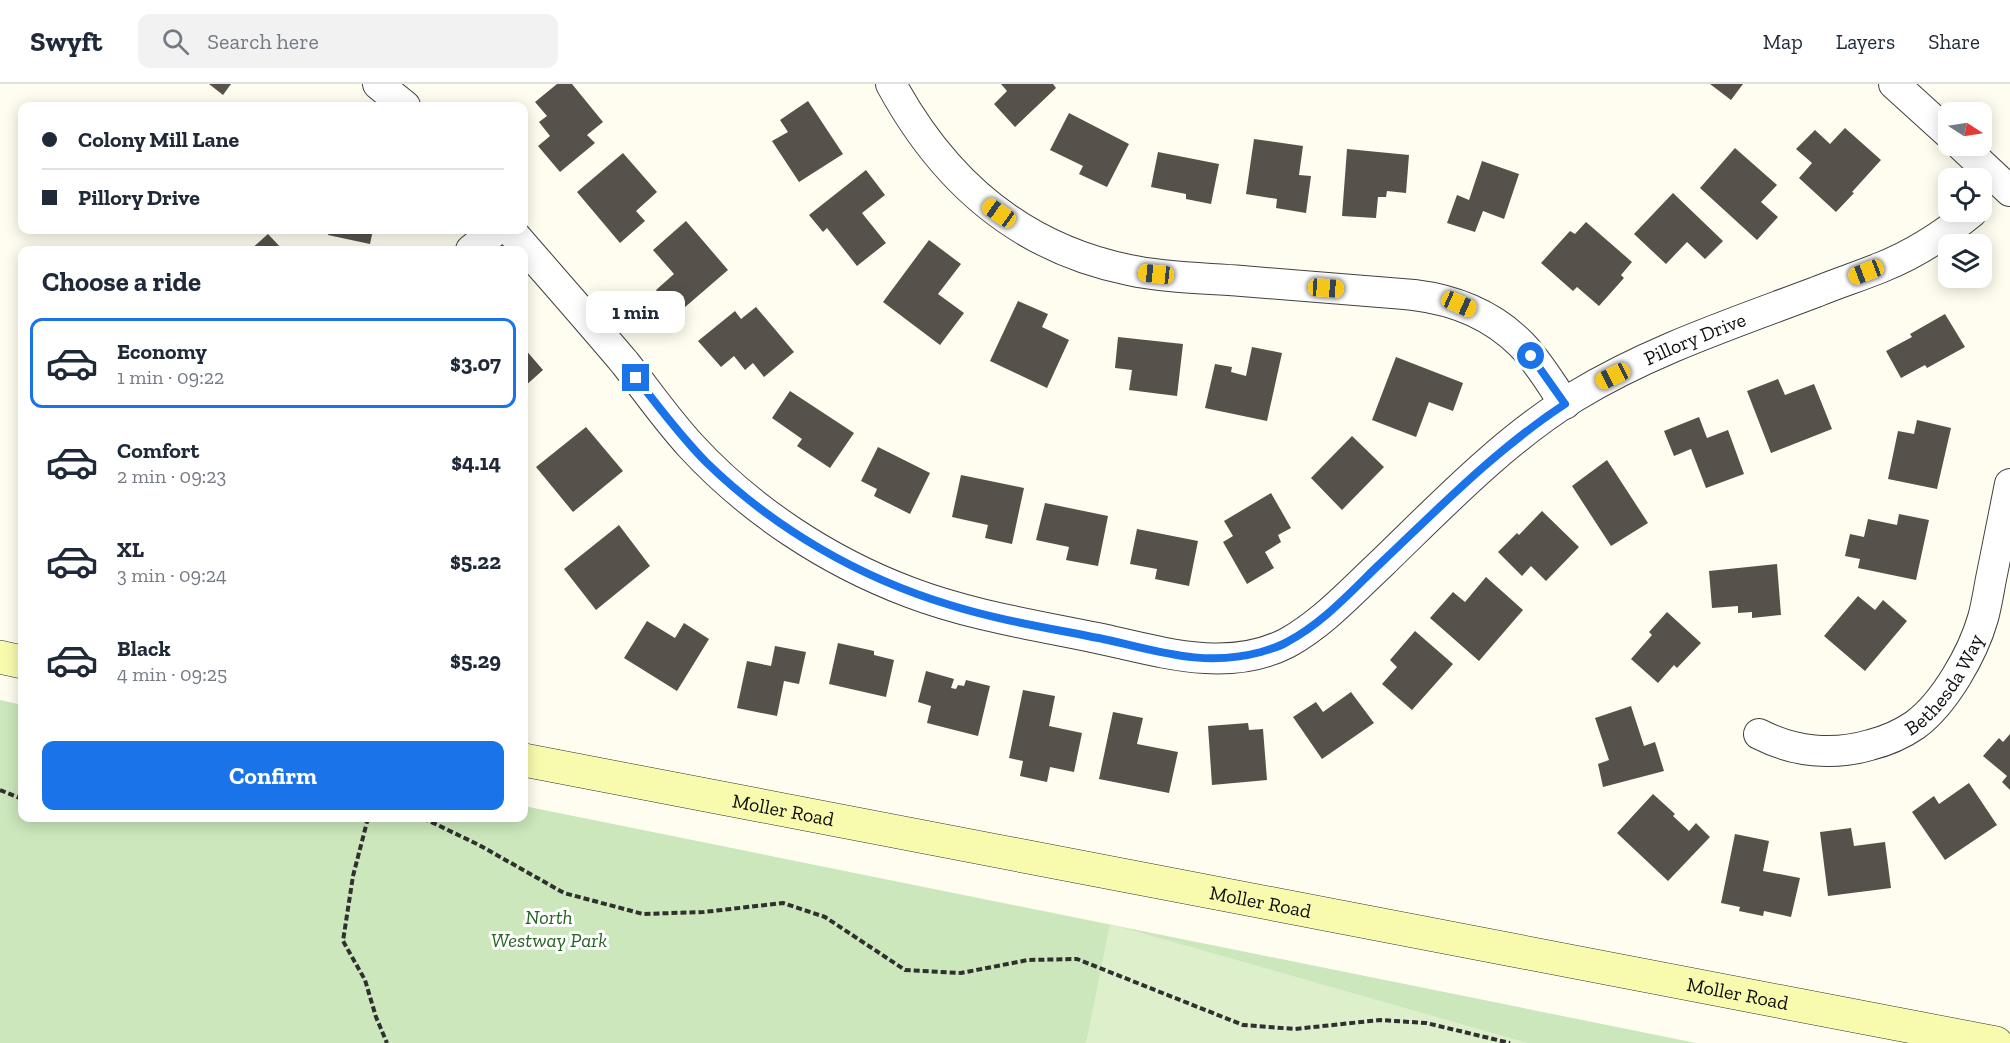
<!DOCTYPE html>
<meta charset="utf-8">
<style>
body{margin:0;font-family:"Zilla Slab",serif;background:#f2f2f3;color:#1f2937;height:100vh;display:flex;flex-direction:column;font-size:22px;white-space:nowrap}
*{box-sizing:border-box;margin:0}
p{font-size:20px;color:#747a83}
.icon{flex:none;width:33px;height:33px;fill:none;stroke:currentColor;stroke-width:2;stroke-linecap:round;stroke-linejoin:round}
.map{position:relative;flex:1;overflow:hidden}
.drawer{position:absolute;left:18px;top:162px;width:510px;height:576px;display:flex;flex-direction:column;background:#fff;border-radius:12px;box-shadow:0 3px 15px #0003}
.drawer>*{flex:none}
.hud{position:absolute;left:18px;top:18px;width:510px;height:132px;border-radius:12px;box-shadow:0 3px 15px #0003;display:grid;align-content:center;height:132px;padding:0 24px;background:#fff}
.needle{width:39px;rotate:102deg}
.buttons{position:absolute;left:1938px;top:18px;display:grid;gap:12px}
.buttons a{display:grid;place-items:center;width:54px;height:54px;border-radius:12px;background:#fff;box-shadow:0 3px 15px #0003;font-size:30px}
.end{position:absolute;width:27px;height:27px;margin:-14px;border:8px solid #1a73e8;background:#fff;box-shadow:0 0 0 3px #fff}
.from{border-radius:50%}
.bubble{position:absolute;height:42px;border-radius:12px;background:#fff;box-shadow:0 3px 15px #0003;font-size:20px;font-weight:700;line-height:42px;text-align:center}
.car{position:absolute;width:18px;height:36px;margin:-18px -9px;border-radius:8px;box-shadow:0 0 4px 2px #0007;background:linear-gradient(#f5c518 24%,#345 0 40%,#f5c518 0 76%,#345 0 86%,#f5c518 0)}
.hud b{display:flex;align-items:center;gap:21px;height:57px;font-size:22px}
.hud b+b{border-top:2px solid #e0e1e3}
.hud i{width:15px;height:15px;background:#1f2937}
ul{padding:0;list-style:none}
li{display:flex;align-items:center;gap:18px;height:90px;margin:0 12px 9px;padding:0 12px;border:3px solid transparent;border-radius:12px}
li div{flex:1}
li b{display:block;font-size:22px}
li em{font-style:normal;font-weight:700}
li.current{border-color:#1a73e8}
li>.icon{width:54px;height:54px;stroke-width:1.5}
h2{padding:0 24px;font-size:27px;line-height:72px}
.button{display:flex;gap:12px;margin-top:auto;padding:12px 24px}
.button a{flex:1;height:69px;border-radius:12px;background:#1a73e8;color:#fff;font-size:24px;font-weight:700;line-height:69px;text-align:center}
header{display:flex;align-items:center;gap:36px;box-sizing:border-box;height:84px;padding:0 30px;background:#fff;border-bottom:2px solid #e0e1e3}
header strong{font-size:28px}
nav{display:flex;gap:33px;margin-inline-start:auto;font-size:21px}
.search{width:420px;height:54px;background:#f2f2f3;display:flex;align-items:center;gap:15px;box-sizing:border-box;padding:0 21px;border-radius:12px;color:#747a83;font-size:22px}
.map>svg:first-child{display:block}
.green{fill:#cbe7bb}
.pitch{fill:#deefcc}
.building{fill:#56514b}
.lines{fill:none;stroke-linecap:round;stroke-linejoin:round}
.street-casing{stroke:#414141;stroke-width:32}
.secondary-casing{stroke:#303030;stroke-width:34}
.path{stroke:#303030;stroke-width:4;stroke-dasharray:6 3;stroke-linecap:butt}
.street{stroke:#fff;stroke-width:30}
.secondary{stroke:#f8fbae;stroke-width:33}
.route{stroke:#1a73e8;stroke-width:8}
.labels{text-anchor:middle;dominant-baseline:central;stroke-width:6;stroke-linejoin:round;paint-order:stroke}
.street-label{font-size:20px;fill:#0e0e0e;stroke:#fff}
.park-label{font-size:20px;font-style:italic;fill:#266221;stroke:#fff}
</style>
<header>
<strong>Swyft</strong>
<div class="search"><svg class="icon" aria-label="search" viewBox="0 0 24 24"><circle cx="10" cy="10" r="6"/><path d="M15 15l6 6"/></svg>Search here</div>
<nav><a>Map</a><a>Layers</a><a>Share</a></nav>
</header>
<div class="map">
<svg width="2010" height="959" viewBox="0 0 2010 959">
<rect width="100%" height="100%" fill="#fefdef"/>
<path class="green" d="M 0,616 L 22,621 L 22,734 L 524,734 L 524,722 L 1696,959 L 0,959 Z"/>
<path class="pitch" d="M 1110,840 L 1528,959 L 1086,959 Z"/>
<path class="building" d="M 209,0 L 231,0 L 223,11 Z
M 557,0 L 572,0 L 603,38 L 587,51 L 595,59 L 560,88 L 538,62 L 550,52 L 539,38 L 547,32 L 535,18 Z
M 1001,0 L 1053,0 L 1056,4 L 1015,43 L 994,20 L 1007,7 Z
M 1710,0 L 1743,0 L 1731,16 Z
M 808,17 L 843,70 L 799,98 L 772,57 L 788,48 L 780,36 Z
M 1069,29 L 1129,60 L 1107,103 L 1079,90 L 1083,82 L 1050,66 Z
M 1845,44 L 1881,76 L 1852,108 L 1854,109 L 1836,128 L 1799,94 L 1812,79 L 1796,65 L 1815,46 L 1830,60 Z
M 1254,55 L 1303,62 L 1299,91 L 1311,92 L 1306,129 L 1276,124 L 1277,115 L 1246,110 Z
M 1735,64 L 1777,101 L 1761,118 L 1778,133 L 1757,156 L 1700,104 Z
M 1347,65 L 1409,71 L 1406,109 L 1387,107 L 1386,113 L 1378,113 L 1376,134 L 1342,132 Z
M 1158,68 L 1219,80 L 1211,120 L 1186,115 L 1186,110 L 1151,103 Z
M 623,69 L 657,108 L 636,127 L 645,137 L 620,159 L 577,108 Z
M 1482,77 L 1519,90 L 1504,135 L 1483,127 L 1475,148 L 1447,139 L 1457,111 L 1469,116 Z
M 866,86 L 885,111 L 862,129 L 886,159 L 857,182 L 827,144 L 823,148 L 809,131 Z
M 1673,109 L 1723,157 L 1705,175 L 1687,158 L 1666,180 L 1634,150 Z
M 686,137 L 728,186 L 677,230 L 656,206 L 674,190 L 653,166 Z
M 1586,138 L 1632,178 L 1621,191 L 1624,194 L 1599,222 L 1577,203 L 1573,207 L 1541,179 L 1570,147 L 1575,150 Z
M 329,146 L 373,146 L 370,160 L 328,151 Z
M 268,150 L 283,166 L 250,166 Z
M 929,156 L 961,180 L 938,210 L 964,229 L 940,261 L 883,218 Z
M 1018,217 L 1048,230 L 1042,243 L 1069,256 L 1047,304 L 990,277 Z
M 756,223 L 794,268 L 764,293 L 753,279 L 745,286 L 734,272 L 721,283 L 698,257 L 735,227 L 741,235 Z
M 1945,230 L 1965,263 L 1927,284 L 1925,281 L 1901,294 L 1886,267 L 1912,253 L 1910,250 Z
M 1118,253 L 1183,260 L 1177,312 L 1129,306 L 1132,286 L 1115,284 Z
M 1252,263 L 1282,269 L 1267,337 L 1205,324 L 1215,280 L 1232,283 L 1231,288 L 1246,292 Z
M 524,264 L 543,286 L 524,303 Z
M 1396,273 L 1463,299 L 1453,327 L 1429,318 L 1416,353 L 1372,336 Z
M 1778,295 L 1785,311 L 1814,300 L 1832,345 L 1771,369 L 1747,307 Z
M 790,307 L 854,349 L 830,384 L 797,362 L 802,355 L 772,334 Z
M 1699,333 L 1707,354 L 1728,346 L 1744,390 L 1706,404 L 1691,365 L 1674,372 L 1664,347 Z
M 1917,336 L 1951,344 L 1937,405 L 1888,395 L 1898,347 L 1914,350 Z
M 586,343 L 623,387 L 573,428 L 536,383 Z
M 1352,352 L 1384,383 L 1342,426 L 1311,394 Z
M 878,363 L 930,389 L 910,430 L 874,412 L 877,405 L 861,397 Z
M 1607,376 L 1648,439 L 1611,462 L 1572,402 Z
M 961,391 L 1024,404 L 1012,460 L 985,454 L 988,441 L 952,433 Z
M 1271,409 L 1291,444 L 1278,451 L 1281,458 L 1265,468 L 1274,484 L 1247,500 L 1223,458 L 1233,452 L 1224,437 Z
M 1045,419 L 1108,432 L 1098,482 L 1066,476 L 1069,463 L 1036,456 Z
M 1542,427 L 1579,463 L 1546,497 L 1531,482 L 1522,492 L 1498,468 L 1517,449 L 1519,451 Z
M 1899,430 L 1929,436 L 1916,496 L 1858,484 L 1860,475 L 1845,472 L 1850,450 L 1864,453 L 1868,435 L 1897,441 Z
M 619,441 L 650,482 L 596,526 L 564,485 Z
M 1137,445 L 1198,457 L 1189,502 L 1155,495 L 1157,485 L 1130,480 Z
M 1777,480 L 1781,531 L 1752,534 L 1752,528 L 1738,529 L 1738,522 L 1712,524 L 1709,487 Z
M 1486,493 L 1523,526 L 1479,577 L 1430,534 L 1453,508 L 1465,518 Z
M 1858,512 L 1875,526 L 1883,516 L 1907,537 L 1865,587 L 1824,552 Z
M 1667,528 L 1701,559 L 1677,584 L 1674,581 L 1658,599 L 1631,575 L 1652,551 L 1649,548 Z
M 647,537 L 675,554 L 684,539 L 709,555 L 677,607 L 624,574 Z
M 1415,547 L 1453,580 L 1412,626 L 1382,600 L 1397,583 L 1390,576 Z
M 838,559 L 874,567 L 874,571 L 894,576 L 886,613 L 829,600 Z
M 775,562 L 806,568 L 799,600 L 784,597 L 777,632 L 737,624 L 747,577 L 771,582 Z
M 926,587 L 954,595 L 951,604 L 956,605 L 958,601 L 964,602 L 966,596 L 990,602 L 978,652 L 927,639 L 931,622 L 918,618 Z
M 1023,606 L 1055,612 L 1049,642 L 1082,649 L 1074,688 L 1050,683 L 1047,698 L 1020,692 L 1023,677 L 1009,674 Z
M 1351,608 L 1374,639 L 1322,675 L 1293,633 L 1316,618 L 1323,628 Z
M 1631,622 L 1644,662 L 1655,658 L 1664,687 L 1603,703 L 1598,680 L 1609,676 L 1595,634 Z
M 1113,628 L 1143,634 L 1137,660 L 1178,668 L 1169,709 L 1099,695 Z
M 1248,639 L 1249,646 L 1263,645 L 1267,696 L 1212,701 L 1208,642 Z
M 2010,650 L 2010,706 L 2002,698 L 2007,692 L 1983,672 L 1999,654 L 2003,658 Z
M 1969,699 L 1997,741 L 1945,776 L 1912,728 L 1934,712 L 1939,720 Z
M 1653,710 L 1675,730 L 1673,732 L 1689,747 L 1696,739 L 1710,753 L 1668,797 L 1617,749 Z
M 1851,744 L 1854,762 L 1885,758 L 1891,804 L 1828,812 L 1820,748 Z
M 1735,750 L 1769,757 L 1763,787 L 1800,794 L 1791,833 L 1764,827 L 1763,832 L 1739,827 L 1740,823 L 1721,819 Z"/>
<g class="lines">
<g class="street-casing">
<g id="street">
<path d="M 378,0 L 405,22"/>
<path d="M 891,0 C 943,96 1020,164 1129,186 C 1166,194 1205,194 1242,197 C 1300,202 1357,206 1414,211 C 1455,216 1492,231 1521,260 C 1538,277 1551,300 1565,320"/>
<path d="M 1894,0 L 1948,49"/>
<path d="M 1962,62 L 2010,107"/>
<path id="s1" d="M 510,146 C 548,190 587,234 625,279 C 647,307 667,336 691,362 C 750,426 827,477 909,508 C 969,531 1034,541 1097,554 C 1158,567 1227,590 1287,559 C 1323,539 1351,508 1381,480 C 1442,421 1502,358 1574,313 C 1649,267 1734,239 1816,208 C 1838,199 1860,192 1882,183 C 1915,170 1945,150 1972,128"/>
<path d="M 471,166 L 496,146"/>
<path id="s2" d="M 1759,650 C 1794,668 1833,672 1870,661 C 1886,657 1902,650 1915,641 C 1945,619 1973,569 1983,534 C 1987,520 1989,504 1992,490 C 1998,460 2004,430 2010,400"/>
</g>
</g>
<g class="secondary-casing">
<g id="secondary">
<path d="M 0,573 L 22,578"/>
<path id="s3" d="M 524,676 L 1996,959"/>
</g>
</g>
<path class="path" d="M 0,706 L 22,715
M 19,715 L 22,701
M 368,734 L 353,792 L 343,857 L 365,896 L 376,933 L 387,959
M 423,734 L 479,761 L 564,809 L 643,830 L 704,828 L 783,819 L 825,833 L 905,886 L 961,889 L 1028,876 L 1077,875 L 1243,941 L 1295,945 L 1380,936 L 1426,939 L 1510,959"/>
<use href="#street" class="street"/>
<use href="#secondary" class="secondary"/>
</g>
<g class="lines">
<path class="route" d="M 636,294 C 659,323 681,353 707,379 C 775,445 860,494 950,521 C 1001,537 1055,545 1108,556 C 1162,568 1205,583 1261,568 C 1270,565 1279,563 1287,558 C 1325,538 1353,505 1384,476 C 1442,421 1498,364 1565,320 L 1531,272"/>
</g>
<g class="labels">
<g class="street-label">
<text stroke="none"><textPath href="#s1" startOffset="1448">Pillory Drive</textPath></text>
<text stroke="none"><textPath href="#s2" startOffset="214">Bethesda Way</textPath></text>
<text stroke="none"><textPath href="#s3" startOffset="264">Moller Road</textPath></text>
<text stroke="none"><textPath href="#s3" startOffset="750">Moller Road</textPath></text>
<text stroke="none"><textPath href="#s3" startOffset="1236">Moller Road</textPath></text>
</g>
<g class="park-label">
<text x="549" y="833">North<tspan x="549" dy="23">Westway Park</tspan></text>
</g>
</g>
</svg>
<div class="buttons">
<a><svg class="needle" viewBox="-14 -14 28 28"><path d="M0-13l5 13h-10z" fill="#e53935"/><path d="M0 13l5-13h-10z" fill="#747a83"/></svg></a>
<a><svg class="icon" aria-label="locate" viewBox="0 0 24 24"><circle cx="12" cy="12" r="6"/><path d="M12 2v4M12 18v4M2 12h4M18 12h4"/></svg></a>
<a><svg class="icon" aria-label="layers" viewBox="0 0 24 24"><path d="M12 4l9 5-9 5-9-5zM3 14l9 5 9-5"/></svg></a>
</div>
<i class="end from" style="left:1531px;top:272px"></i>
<i class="end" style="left:636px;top:294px"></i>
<div class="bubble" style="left:586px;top:207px;width:99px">1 min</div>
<i class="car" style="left:999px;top:129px;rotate:305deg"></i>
<i class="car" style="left:1866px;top:188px;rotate:249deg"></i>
<i class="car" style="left:1156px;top:190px;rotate:276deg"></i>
<i class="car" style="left:1326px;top:204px;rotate:94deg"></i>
<i class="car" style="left:1459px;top:220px;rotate:114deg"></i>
<i class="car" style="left:1613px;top:292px;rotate:244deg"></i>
<div class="hud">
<b><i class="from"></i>Colony Mill Lane</b>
<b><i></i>Pillory Drive</b>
</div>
<section class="drawer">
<h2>Choose a ride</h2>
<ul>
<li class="current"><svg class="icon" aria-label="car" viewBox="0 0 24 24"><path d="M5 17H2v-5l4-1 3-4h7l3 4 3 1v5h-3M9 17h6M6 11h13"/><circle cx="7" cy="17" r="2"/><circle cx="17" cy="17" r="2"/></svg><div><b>Economy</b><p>1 min · 09:22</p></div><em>$3.07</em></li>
<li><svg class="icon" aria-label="car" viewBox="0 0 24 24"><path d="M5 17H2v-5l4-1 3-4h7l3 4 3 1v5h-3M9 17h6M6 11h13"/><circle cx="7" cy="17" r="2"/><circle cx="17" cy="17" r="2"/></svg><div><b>Comfort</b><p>2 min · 09:23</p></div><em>$4.14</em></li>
<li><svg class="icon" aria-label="car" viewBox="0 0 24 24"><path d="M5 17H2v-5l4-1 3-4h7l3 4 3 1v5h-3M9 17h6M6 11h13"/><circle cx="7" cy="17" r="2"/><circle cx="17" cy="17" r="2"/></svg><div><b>XL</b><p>3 min · 09:24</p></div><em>$5.22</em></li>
<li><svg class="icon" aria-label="car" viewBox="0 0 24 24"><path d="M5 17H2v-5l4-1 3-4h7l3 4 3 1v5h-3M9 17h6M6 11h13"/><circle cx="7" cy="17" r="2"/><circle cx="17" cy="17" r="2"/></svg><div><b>Black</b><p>4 min · 09:25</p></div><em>$5.29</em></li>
</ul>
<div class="button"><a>Confirm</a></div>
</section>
</div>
